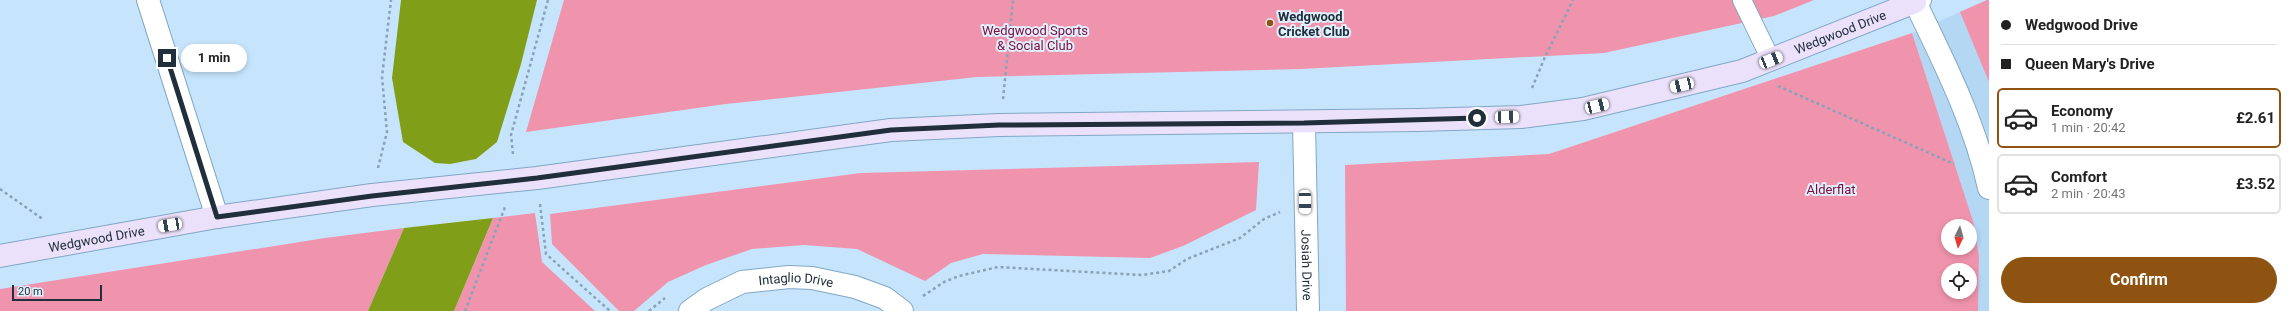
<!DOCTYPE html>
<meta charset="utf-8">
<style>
body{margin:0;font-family:Roboto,sans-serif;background:#f2f2f2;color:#222;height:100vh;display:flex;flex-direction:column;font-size:15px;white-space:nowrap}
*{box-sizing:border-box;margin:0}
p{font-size:13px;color:#767676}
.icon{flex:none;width:22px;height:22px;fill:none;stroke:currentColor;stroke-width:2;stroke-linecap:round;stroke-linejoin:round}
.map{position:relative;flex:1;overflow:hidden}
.panel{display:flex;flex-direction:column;background:#fff;width:300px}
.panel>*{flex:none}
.banner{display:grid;align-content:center;height:88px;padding:0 12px;background:#fff}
.needle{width:26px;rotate:185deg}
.controls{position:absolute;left:1941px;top:219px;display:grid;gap:8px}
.controls a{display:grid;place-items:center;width:36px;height:36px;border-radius:50%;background:#fff;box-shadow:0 2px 6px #0003;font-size:20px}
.scale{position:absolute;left:12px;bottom:10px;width:90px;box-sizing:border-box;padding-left:4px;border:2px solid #202f3b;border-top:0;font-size:11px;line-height:14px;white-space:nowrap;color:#202f3b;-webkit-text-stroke:3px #e0f0fc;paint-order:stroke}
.end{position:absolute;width:18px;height:18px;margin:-9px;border:5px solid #202f3b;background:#fff;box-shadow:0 0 0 2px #fff}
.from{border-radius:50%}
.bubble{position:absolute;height:28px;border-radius:14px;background:#fff;box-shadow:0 2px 6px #0003;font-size:13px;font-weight:700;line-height:28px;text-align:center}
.car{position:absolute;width:12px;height:24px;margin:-12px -6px;border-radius:5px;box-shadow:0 0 3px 1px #0007;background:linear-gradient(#fff 24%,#345 0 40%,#fff 0 76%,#345 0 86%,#fff 0)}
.banner b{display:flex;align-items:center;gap:14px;height:38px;font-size:15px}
.banner b+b{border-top:1px solid #e0e0e0}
.banner i{width:10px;height:10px;background:#222}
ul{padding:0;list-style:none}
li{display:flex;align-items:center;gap:12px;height:60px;margin:0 8px 6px;padding:0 4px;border:2px solid #e0e0e0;border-radius:6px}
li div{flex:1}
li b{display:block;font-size:15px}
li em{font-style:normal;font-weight:700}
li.current{border-color:#8e5310}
li>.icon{width:36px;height:36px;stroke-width:1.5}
.button{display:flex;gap:8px;margin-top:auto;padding:8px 12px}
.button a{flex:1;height:46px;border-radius:24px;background:#8e5310;color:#fff;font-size:16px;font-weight:700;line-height:46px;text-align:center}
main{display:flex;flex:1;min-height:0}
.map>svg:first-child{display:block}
.built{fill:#b4d7f3}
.green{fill:#f094ad;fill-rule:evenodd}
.water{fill:#819e18}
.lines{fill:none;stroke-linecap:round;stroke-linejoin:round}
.lane-casing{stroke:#82a7c4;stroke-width:20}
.street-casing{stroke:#82a7c4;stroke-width:24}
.secondary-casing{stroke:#82a7c4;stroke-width:24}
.path{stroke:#89a2b6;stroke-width:2.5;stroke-dasharray:3 3;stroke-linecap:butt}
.lane{stroke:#fff;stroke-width:18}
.street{stroke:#fff;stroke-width:22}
.secondary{stroke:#ece1fa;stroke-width:22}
.route{stroke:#202f3b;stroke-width:5}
.poi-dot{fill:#8e5310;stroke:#e0f0fc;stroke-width:1.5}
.labels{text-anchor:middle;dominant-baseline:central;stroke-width:4;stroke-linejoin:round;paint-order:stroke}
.poi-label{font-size:13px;font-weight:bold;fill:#202f3b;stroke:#e0f0fc;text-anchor:start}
.park-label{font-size:13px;fill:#7c0d3e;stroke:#e0f0fc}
.street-label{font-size:13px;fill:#202f3b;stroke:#e0f0fc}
</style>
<main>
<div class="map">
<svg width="1989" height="311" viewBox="0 0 1989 311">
<rect width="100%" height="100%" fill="#c6e5fd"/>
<path class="built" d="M 1987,0 L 1989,0 L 1989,311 L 1978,311 L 1979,256 L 1973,221 L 1912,33 Z"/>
<path class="green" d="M 564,0 L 1814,0 L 1774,16 L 1604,53 L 1301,69 L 977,77 L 726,104 L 526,132 Z
M 1987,0 L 1989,0 L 1989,82 L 1960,12 Z
M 1912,33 L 1973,221 L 1979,256 L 1978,311 L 1346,311 L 1345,165 L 1549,154 ZM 1948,226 L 1970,226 L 1970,248 L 1948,248 ZM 1948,270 L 1970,270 L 1970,292 L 1948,292 Z
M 1259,162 L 1256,210 L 1183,246 L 1150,258 L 983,254 L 951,263 L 925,281 L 857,249 L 804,245 L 752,249 L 706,265 L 668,282 L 634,311 L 619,311 L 552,244 L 550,214 L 861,173 Z
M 535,213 L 542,262 L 595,311 L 454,311 L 493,218 Z
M 404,228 L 368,311 L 0,311 L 0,289 L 325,238 Z"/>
<path class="water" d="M 401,0 L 537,0 L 521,64 L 497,142 L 476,159 L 450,164 L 435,163 L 403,142 L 392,78 Z
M 493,218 L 454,311 L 368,311 L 404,228 Z"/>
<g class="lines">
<g class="lane-casing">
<path id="lane" d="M 1742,0 L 1771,60"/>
</g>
<g class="street-casing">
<g id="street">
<path d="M 148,0 L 217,217"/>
<path d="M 1920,0 L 1915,2 C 1944,62 1975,123 1989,188"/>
<path id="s1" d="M 1304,123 L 1308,311"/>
<path id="s2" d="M 690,311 L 707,299 L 742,282 L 789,277 L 812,278 L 855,287 L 885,298 L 902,311"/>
</g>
</g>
<g class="secondary-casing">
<g id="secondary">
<path id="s3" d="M 0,256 L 217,217 L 372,195 L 537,178 L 891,130 L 999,125 L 1418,120 L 1521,117 L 1583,109 L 1742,71 L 1915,2"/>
</g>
</g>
<path class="path" d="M 1778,86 L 1954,164
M 1532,88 L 1545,57 L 1573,0
M 1003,99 L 1013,0
M 513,154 L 511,135 L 548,0
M 378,168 L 387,132 L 382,77 L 391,0
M 0,189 L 44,220
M 540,204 L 546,254 L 610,311
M 923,296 L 944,282 L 959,276 L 998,267 L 1142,275 L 1169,271 L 1187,259 L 1240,238 L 1264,219 L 1280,212
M 465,311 L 505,207
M 649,311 L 665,298"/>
<use href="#lane" class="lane"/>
<use href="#street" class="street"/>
<use href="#secondary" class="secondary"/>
</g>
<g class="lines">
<path class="route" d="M 167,58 L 217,217 L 372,196 L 537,178 L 891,130 L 999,125 L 1304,123 L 1477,118"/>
</g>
<circle class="poi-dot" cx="1270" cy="23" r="4"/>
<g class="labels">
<g class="poi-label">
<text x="1278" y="16">Wedgwood<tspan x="1278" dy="15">Cricket Club</tspan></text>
</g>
<g class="park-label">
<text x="1035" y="30">Wedgwood Sports<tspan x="1035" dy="15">&amp; Social Club</tspan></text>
<text x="1831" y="189">Alderflat</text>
</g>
<g class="street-label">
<text stroke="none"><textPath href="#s3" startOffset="1862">Wedgwood Drive</textPath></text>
<text stroke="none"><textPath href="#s3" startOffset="98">Wedgwood Drive</textPath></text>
<text stroke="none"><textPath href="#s1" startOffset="142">Josiah Drive</textPath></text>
<text stroke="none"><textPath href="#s2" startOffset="114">Intaglio Drive</textPath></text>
</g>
</g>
</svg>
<div class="controls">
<a><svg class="needle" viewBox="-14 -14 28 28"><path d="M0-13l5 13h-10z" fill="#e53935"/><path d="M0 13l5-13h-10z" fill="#767676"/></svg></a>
<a><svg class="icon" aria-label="locate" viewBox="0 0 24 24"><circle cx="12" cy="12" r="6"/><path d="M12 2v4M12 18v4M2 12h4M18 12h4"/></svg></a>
</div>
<div class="scale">20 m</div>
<i class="end from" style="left:1477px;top:118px"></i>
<i class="end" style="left:167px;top:58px"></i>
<div class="bubble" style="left:181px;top:44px;width:66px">1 min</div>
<i class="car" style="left:1771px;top:60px;rotate:68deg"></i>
<i class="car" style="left:1682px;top:85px;rotate:257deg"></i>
<i class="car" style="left:1597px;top:106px;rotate:76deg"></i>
<i class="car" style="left:1507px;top:117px;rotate:88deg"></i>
<i class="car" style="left:1305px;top:202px;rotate:179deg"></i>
<i class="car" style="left:170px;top:225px;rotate:260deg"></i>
</div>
<section class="panel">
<div class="banner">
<b><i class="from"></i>Wedgwood Drive</b>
<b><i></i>Queen Mary's Drive</b>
</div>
<ul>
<li class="current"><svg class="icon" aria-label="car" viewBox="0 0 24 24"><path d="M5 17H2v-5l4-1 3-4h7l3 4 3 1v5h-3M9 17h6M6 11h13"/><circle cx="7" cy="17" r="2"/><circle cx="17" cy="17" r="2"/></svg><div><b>Economy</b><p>1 min · 20:42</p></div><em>£2.61</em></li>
<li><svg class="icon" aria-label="car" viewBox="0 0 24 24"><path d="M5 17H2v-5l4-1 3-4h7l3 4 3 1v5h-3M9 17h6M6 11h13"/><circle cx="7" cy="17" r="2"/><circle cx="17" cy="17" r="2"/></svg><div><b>Comfort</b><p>2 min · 20:43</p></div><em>£3.52</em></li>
</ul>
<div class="button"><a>Confirm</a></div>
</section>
</main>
